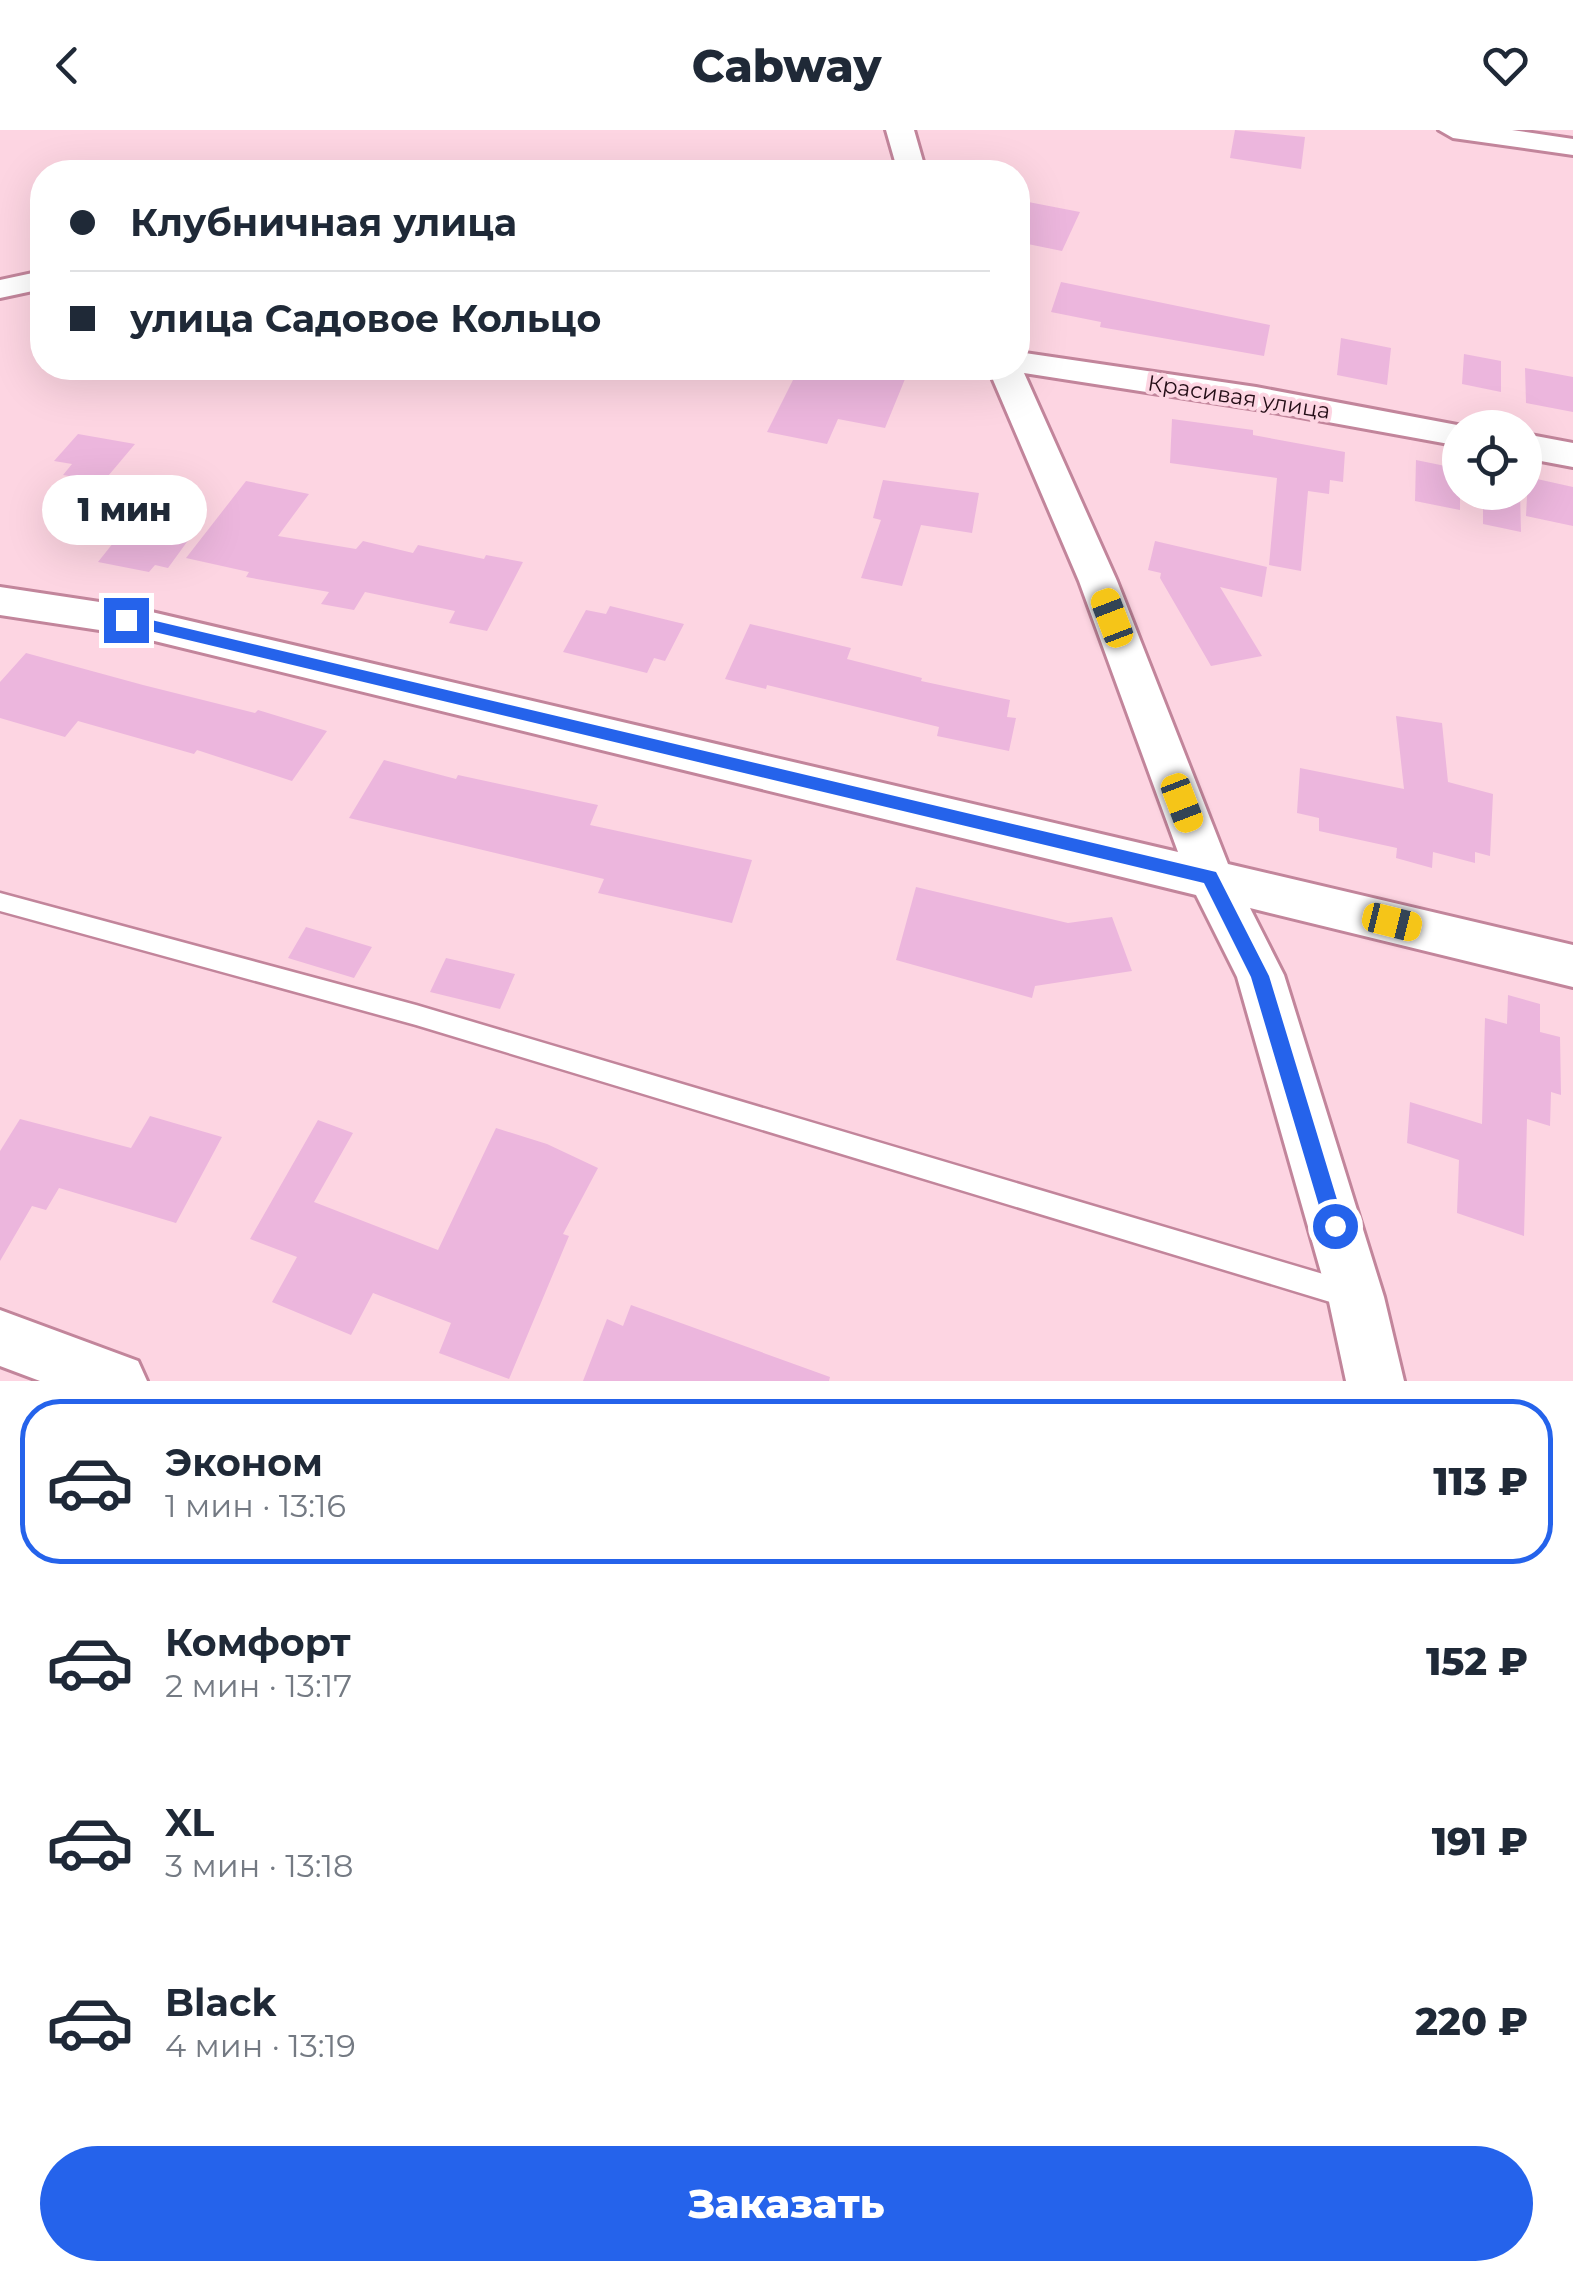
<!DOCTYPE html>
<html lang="ru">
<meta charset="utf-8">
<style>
body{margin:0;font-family:Montserrat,sans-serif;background:#f2f2f3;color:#1f2937;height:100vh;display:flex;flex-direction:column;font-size:38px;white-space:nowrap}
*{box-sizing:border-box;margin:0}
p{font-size:32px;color:#747a83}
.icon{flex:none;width:55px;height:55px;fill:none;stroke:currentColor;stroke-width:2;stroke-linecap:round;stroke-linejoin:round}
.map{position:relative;height:1251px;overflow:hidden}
.drawer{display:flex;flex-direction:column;background:#fff;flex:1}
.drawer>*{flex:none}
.top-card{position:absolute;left:30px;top:30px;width:1000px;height:220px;border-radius:40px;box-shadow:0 10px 40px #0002;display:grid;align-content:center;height:220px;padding:0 40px;background:#fff}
.fabs{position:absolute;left:1442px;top:280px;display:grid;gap:20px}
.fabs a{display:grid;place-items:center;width:100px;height:100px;border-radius:50%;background:#fff;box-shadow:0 10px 40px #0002;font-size:50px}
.end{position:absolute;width:45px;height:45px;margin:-22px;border:12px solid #2563eb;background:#fff;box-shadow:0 0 0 5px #fff}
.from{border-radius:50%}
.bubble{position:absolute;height:70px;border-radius:35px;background:#fff;box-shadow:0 10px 40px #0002;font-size:32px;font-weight:800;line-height:70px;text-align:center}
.car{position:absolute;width:30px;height:60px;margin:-30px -15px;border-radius:12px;box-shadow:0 0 8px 2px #0007;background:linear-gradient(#f5c518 24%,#345 0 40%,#f5c518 0 76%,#345 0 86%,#f5c518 0)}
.top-card b{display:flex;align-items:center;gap:35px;height:95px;font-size:38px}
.top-card b+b{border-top:2px solid #e0e1e3}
.top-card i{width:25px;height:25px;background:#1f2937}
ul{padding:18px 0 0;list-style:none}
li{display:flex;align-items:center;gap:30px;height:165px;margin:0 20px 15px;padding:0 20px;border:5px solid transparent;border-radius:40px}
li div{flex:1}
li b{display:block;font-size:38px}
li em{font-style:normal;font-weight:800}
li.on{border-color:#2563eb}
li>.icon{width:90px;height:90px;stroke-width:1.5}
.action{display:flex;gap:20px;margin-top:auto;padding:20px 40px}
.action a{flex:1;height:115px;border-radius:60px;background:#2563eb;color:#fff;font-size:40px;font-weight:800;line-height:115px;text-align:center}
header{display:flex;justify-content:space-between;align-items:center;height:130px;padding:0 40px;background:#fff;font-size:45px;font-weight:800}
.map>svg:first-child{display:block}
.building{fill:#ecb6dd}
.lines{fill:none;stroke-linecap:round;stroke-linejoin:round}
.lane-casing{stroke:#c2859b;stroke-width:5}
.street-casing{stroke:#c2859b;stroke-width:6}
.lane{fill:#fff;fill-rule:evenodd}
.street{fill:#fff;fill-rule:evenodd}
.route{fill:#2563eb}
.labels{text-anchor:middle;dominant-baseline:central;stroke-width:8;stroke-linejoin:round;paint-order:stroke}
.far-street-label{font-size:22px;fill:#230d16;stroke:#fdd5e2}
</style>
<header><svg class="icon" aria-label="back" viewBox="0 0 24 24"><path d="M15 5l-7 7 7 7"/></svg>Cabway<svg class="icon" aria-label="heart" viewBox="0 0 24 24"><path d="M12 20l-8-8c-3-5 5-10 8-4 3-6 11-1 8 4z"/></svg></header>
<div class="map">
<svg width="1573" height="1251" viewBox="0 0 1573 1251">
<rect width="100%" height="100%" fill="#fdd5e2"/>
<path class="building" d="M 1235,0 L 1305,7 L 1301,39 L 1230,28 Z
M 1018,70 L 1080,82 L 1062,121 L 1018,112 Z
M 1061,152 L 1270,195 L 1264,226 L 1100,197 L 1101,192 L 1051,182 Z
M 1341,208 L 1391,218 L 1387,255 L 1337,245 Z
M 1464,224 L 1501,231 L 1501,262 L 1462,254 Z
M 799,238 L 847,238 L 905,249 L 885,298 L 838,289 L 827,314 L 767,302 Z
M 1525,238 L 1573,247 L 1573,282 L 1526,273 Z
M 1172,289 L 1253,300 L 1253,305 L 1345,322 L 1343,352 L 1330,350 L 1329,364 L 1308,361 L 1301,441 L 1269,435 L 1277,348 L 1170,333 Z
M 78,304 L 135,314 L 103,352 L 63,345 L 72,334 L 54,331 Z
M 1416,330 L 1460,339 L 1460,380 L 1415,371 Z
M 1528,347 L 1573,357 L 1573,396 L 1526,386 Z
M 883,350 L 979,363 L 972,403 L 921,395 L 902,456 L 861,448 L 881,390 L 873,388 Z
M 246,351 L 309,364 L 278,406 L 356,419 L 363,411 L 413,423 L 418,415 L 484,429 L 486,425 L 523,432 L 487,501 L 449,493 L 455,481 L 365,462 L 354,480 L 321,474 L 329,462 L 246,447 L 249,442 L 186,428 Z
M 1483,362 L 1520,362 L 1521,402 L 1483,394 Z
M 129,393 L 192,405 L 168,438 L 155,435 L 149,442 L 98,432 Z
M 1155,411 L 1267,437 L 1262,467 L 1220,457 L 1262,526 L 1211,536 L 1160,448 L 1161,443 L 1148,440 Z
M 610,476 L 684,494 L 665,531 L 654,528 L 647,543 L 563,522 L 586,480 L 606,484 Z
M 750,494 L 851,518 L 847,529 L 922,548 L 921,551 L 1010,570 L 1007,587 L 1016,588 L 1009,621 L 937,606 L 939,597 L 767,555 L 766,559 L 725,549 Z
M 26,523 L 143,555 L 255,583 L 258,580 L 327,601 L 292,651 L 197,620 L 194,624 L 78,591 L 65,607 L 0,588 L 0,552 Z
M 1396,586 L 1442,593 L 1448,652 L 1493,664 L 1490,726 L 1475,722 L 1475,733 L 1433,722 L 1432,738 L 1396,728 L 1397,718 L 1319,701 L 1319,688 L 1297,683 L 1300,638 L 1404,659 Z
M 384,630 L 456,649 L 458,645 L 598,675 L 590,695 L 752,730 L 732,793 L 598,763 L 604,749 L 349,688 Z
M 916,757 L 1068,793 L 1112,787 L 1132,841 L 1035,856 L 1032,868 L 896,830 Z
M 306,797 L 372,817 L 354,848 L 288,828 Z
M 446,828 L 515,844 L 500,879 L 430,862 Z
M 1508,865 L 1540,874 L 1540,902 L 1560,907 L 1561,965 L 1551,962 L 1550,996 L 1527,989 L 1524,1106 L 1457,1083 L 1459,1030 L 1407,1013 L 1410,972 L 1482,994 L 1485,888 L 1507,894 Z
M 150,986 L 222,1007 L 176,1093 L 59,1058 L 46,1080 L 32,1076 L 0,1131 L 0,1021 L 20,989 L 131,1018 Z
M 318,990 L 353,1003 L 314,1072 L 438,1120 L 496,998 L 547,1014 L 598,1038 L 563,1104 L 569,1106 L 509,1249 L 439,1223 L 451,1193 L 373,1163 L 351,1205 L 272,1172 L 297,1127 L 250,1109 Z
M 631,1175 L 830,1247 L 829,1251 L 583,1251 L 607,1189 L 623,1196 Z"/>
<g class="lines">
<g class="lane-casing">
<path id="lane" d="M 0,763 L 416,875 L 1350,1152 L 1359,1156 L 1363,1165 L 1359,1174 L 1350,1178 L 416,895 L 0,781 Z"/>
</g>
<g class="street-casing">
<path id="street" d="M 886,0 L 914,0 L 926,42 L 898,42 Z
M 1439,0 L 1512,0 L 1573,9 L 1573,25 L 1453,8 Z
M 42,141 L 42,159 L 0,168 L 0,150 Z
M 1018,222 L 1256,257 L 1473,298 L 1460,298 L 1460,316 L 1256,279 L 1024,243 L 1117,451 L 1228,734 L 1573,815 L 1573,857 L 1250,778 L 1284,845 L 1384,1167 L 1404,1251 L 1346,1251 L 1328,1167 L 1237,847 L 1196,765 L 126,504 L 0,485 L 0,457 L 126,476 L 1178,722 L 1079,451 L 988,238 L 1018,238 Z
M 1525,304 L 1573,313 L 1573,337 L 1525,328 Z
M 0,1180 L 138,1231 L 147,1251 L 40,1251 L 0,1236 Z"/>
</g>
<use href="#lane" class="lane"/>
<use href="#street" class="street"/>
</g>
<path class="route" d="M 126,484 L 1216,742 L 1269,846 L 1345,1096 L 1342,1103 L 1335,1106 L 1328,1103 L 1325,1096 L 1251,847 L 1204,753 L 121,494 L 119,490 Z"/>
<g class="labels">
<g class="far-street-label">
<text transform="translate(1239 267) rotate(9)">Красивая улица</text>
</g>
</g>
</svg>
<div class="fabs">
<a><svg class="icon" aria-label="locate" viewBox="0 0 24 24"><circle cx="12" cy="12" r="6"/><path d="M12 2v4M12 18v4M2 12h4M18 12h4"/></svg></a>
</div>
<i class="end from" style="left:1335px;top:1096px"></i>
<i class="end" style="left:126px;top:490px"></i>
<div class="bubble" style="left:42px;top:345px;width:165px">1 мин</div>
<i class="car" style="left:1112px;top:488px;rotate:339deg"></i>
<i class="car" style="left:1182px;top:673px;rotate:159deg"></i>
<i class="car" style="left:1392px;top:792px;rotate:104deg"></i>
<div class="top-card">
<b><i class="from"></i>Клубничная улица</b>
<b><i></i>улица Садовое Кольцо</b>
</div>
</div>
<section class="drawer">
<ul>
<li class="on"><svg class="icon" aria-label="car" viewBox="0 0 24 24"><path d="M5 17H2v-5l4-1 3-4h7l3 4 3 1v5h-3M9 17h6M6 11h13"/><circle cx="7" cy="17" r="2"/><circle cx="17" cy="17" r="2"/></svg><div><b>Эконом</b><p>1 мин · 13:16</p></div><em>113 ₽</em></li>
<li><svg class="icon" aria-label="car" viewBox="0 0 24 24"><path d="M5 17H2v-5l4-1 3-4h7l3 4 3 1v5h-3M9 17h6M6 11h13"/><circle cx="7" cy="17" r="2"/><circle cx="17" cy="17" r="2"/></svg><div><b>Комфорт</b><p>2 мин · 13:17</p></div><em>152 ₽</em></li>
<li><svg class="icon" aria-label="car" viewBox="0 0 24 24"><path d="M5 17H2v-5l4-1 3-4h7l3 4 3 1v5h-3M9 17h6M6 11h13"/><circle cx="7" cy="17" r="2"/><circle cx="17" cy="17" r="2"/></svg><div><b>XL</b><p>3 мин · 13:18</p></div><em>191 ₽</em></li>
<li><svg class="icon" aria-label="car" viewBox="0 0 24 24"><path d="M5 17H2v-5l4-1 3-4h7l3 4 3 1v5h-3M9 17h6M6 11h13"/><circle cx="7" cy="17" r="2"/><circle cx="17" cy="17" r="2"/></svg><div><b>Black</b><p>4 мин · 13:19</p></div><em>220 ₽</em></li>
</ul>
<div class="action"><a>Заказать</a></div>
</section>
